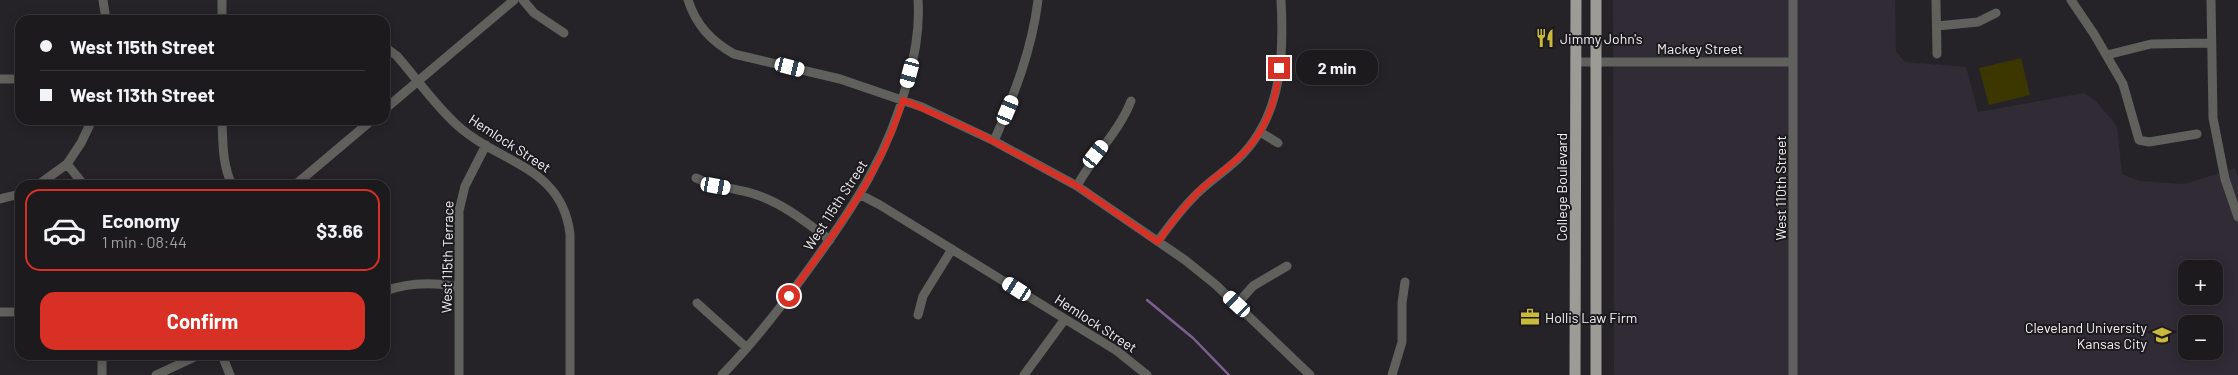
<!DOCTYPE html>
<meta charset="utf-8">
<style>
body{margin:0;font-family:Barlow,sans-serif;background:#252326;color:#f1f3f6;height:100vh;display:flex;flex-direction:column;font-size:19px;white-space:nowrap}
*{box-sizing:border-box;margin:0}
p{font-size:16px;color:#a0a1a4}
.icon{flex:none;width:28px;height:28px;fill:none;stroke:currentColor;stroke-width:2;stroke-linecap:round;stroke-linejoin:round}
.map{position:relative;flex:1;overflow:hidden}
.drawer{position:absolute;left:15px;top:180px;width:375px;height:180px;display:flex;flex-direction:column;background:#1c1a1d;border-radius:15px;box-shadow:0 2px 12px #0003,0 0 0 1px #3a383b}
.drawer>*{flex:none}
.hud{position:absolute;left:15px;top:15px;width:375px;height:110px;border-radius:15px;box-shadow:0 2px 12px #0003,0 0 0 1px #3a383b;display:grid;align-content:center;height:110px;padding:0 25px;background:#1c1a1d}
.fabs{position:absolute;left:2178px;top:260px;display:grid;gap:10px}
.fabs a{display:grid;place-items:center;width:45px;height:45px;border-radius:10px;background:#1c1a1d;box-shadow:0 2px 12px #0003,0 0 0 1px #3a383b;font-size:25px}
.end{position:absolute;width:22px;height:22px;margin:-11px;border:6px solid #d93025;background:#fff;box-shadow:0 0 0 2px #fff}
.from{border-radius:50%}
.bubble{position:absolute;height:35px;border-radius:15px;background:#1c1a1d;box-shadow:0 2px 12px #0003,0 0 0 1px #3a383b;font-size:16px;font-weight:700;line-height:35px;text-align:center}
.car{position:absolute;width:15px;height:30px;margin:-15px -8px;border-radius:6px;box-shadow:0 0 4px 1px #0007;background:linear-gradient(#fff 24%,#345 0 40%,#fff 0 76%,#345 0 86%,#fff 0)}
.hud b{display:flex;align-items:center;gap:18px;height:48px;font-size:19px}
.hud b+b{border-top:1px solid #3a383b}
.hud i{width:12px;height:12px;background:#f1f3f6}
ul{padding:9px 0 0;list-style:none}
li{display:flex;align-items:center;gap:15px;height:82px;margin:0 10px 8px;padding:0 15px;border:2px solid transparent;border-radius:15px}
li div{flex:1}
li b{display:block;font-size:19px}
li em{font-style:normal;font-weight:700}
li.selected{border-color:#d93025}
li>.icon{width:45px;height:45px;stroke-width:1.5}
.button{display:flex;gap:10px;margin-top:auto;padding:10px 25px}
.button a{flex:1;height:58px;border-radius:15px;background:#d93025;color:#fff;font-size:20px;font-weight:700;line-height:58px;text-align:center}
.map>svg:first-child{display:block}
.built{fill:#302b35;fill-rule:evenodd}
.green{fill:#3c3601}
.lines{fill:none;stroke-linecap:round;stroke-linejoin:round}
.stream{stroke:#7d5f94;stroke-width:2.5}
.minor{stroke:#60605d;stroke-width:9}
.major{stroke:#9c9b96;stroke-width:11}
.route{stroke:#d93025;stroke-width:6}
.labels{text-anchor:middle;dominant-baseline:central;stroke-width:4;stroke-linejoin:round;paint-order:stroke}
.poi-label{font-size:14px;fill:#f1f0f2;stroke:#1c1a1e;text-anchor:start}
.street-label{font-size:14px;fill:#f1f0f2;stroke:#1c1a1e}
</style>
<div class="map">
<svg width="2238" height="375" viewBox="0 0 2238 375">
<rect width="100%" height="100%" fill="#252327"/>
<path class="built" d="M 1613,0 L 1895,0 L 1896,51 L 1905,62 L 1966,67 L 1978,112 L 2084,93 L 2095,100 L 2117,126 L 2122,174 L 2139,181 L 2184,184 L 2235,168 L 2238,177 L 2238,375 L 1614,375 ZM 2186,269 L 2214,269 L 2214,296 L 2186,296 ZM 2186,324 L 2214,324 L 2214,351 L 2186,351 Z"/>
<path class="green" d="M 2021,58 L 2030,95 L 1989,105 L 1979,68 Z"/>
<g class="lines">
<path class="stream" d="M 1147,300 L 1193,338 L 1229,375"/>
<path class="minor" d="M 103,0 L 106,20
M 222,0 L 222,20
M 523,0 L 534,13 L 564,33
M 688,0 C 696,25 711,41 734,54 L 840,79 L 922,107 L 994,141 L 1077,186 L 1185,260 L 1216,285 L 1310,375
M 1793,0 L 1793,375
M 1936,0 L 1937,54
M 2071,0 L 2094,34 L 2123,84 L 2139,140 L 2149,142 L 2197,134
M 2211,0 L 2213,118 L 2225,179 L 2238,217
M 1937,26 L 1978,22 L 1996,13
M 385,47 L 397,56 C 416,78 435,105 457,125 C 500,164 562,166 570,234 L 570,375
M 2107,55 L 2151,44 L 2211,43
M 1576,62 L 1793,62
M 0,79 L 20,79
M 385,109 L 514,0
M 222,120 C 223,142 222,164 232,185
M 1260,132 L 1278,143
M 994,141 C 1014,95 1032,50 1038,0
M 696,178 C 716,188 737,188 757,195 C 784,204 807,223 830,240
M 38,185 L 67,164
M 84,185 L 67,164 L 81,143 L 92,120
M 295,185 L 372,120
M 1077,186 C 1093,156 1119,132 1131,101
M 861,195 L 880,205 L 1117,351 L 1147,375
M 0,199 L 20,194
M 1158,241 C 1171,223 1185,204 1202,189 C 1215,177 1231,167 1243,154 C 1282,112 1284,55 1281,0
M 385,291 C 409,282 434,282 459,287
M 697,303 L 747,348
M 1237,304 L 1253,286 L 1287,266
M 0,312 L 20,312
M 918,315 L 923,296 L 952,249
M 102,355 L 102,375
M 222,355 L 230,375
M 156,375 L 199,355
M 459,375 L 459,211 L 465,186 L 486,145
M 722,375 C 756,340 785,302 813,263 C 855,205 889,153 907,83 C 915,56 920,28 918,0
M 1024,375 L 1065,319
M 1392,375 L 1402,342 L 1402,303 L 1405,282"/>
<path class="major" d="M 1596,0 L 1596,375
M 1575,375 L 1576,0"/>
</g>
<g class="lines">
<path class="route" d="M 789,296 C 834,234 881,174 903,100 L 976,132 L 1077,186 L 1158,242 C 1171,223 1184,207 1199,191 C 1211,180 1225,170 1237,159 C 1264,136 1277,102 1279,68"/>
</g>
<defs>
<g id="restaurant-bare" transform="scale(1.5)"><path d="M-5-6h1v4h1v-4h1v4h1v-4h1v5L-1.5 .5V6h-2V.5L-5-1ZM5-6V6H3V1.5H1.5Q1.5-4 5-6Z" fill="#c9ba3a" stroke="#1c1a1e" stroke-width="2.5" paint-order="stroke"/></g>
<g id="office-bare" transform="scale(1.5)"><path d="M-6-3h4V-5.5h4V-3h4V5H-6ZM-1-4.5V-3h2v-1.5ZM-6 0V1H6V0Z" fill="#c9ba3a" stroke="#1c1a1e" stroke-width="2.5" paint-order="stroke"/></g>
<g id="university-bare" transform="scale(1.5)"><path d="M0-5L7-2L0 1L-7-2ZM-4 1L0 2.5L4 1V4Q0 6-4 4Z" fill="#c9ba3a" stroke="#1c1a1e" stroke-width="2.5" paint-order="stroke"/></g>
</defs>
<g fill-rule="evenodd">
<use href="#restaurant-bare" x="1545" y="38"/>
<use href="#office-bare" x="1530" y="317"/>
<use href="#university-bare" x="2162" y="335"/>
</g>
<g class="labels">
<g class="poi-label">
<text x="1560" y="38">Jimmy John's</text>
<text x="1545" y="317">Hollis Law Firm</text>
<text x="2147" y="327" text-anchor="end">Cleveland University<tspan x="2147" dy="16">Kansas City</tspan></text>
</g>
<g class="street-label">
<text x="1700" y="48">Mackey Street</text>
<text transform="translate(510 143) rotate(33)">Hemlock Street</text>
<text transform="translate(1561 187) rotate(-90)">College Boulevard</text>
<text transform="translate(1780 188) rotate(-90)">West 110th Street</text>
<text transform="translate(835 205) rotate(-57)">West 115th Street</text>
<text transform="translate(447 257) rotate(-89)">West 115th Terrace</text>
<text transform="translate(1096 323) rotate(33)">Hemlock Street</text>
</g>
</g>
</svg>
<div class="fabs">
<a>+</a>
<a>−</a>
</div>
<i class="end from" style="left:789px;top:296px"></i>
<i class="end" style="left:1279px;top:68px"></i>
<div class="bubble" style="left:1296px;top:50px;width:82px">2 min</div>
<i class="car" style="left:790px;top:67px;rotate:104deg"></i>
<i class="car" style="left:910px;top:73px;rotate:195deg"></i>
<i class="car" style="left:1008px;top:110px;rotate:23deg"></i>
<i class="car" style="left:1096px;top:154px;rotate:38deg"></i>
<i class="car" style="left:716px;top:186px;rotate:100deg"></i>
<i class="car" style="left:1017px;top:289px;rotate:302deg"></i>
<i class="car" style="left:1237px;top:304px;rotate:313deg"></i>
<div class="hud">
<b><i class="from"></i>West 115th Street</b>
<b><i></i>West 113th Street</b>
</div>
<section class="drawer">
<ul>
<li class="selected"><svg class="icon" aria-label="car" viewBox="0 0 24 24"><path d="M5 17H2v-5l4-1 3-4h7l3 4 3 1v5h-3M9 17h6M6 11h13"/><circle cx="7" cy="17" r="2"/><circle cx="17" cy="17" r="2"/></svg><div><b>Economy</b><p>1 min · 08:44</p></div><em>$3.66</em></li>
</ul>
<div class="button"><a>Confirm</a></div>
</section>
</div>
